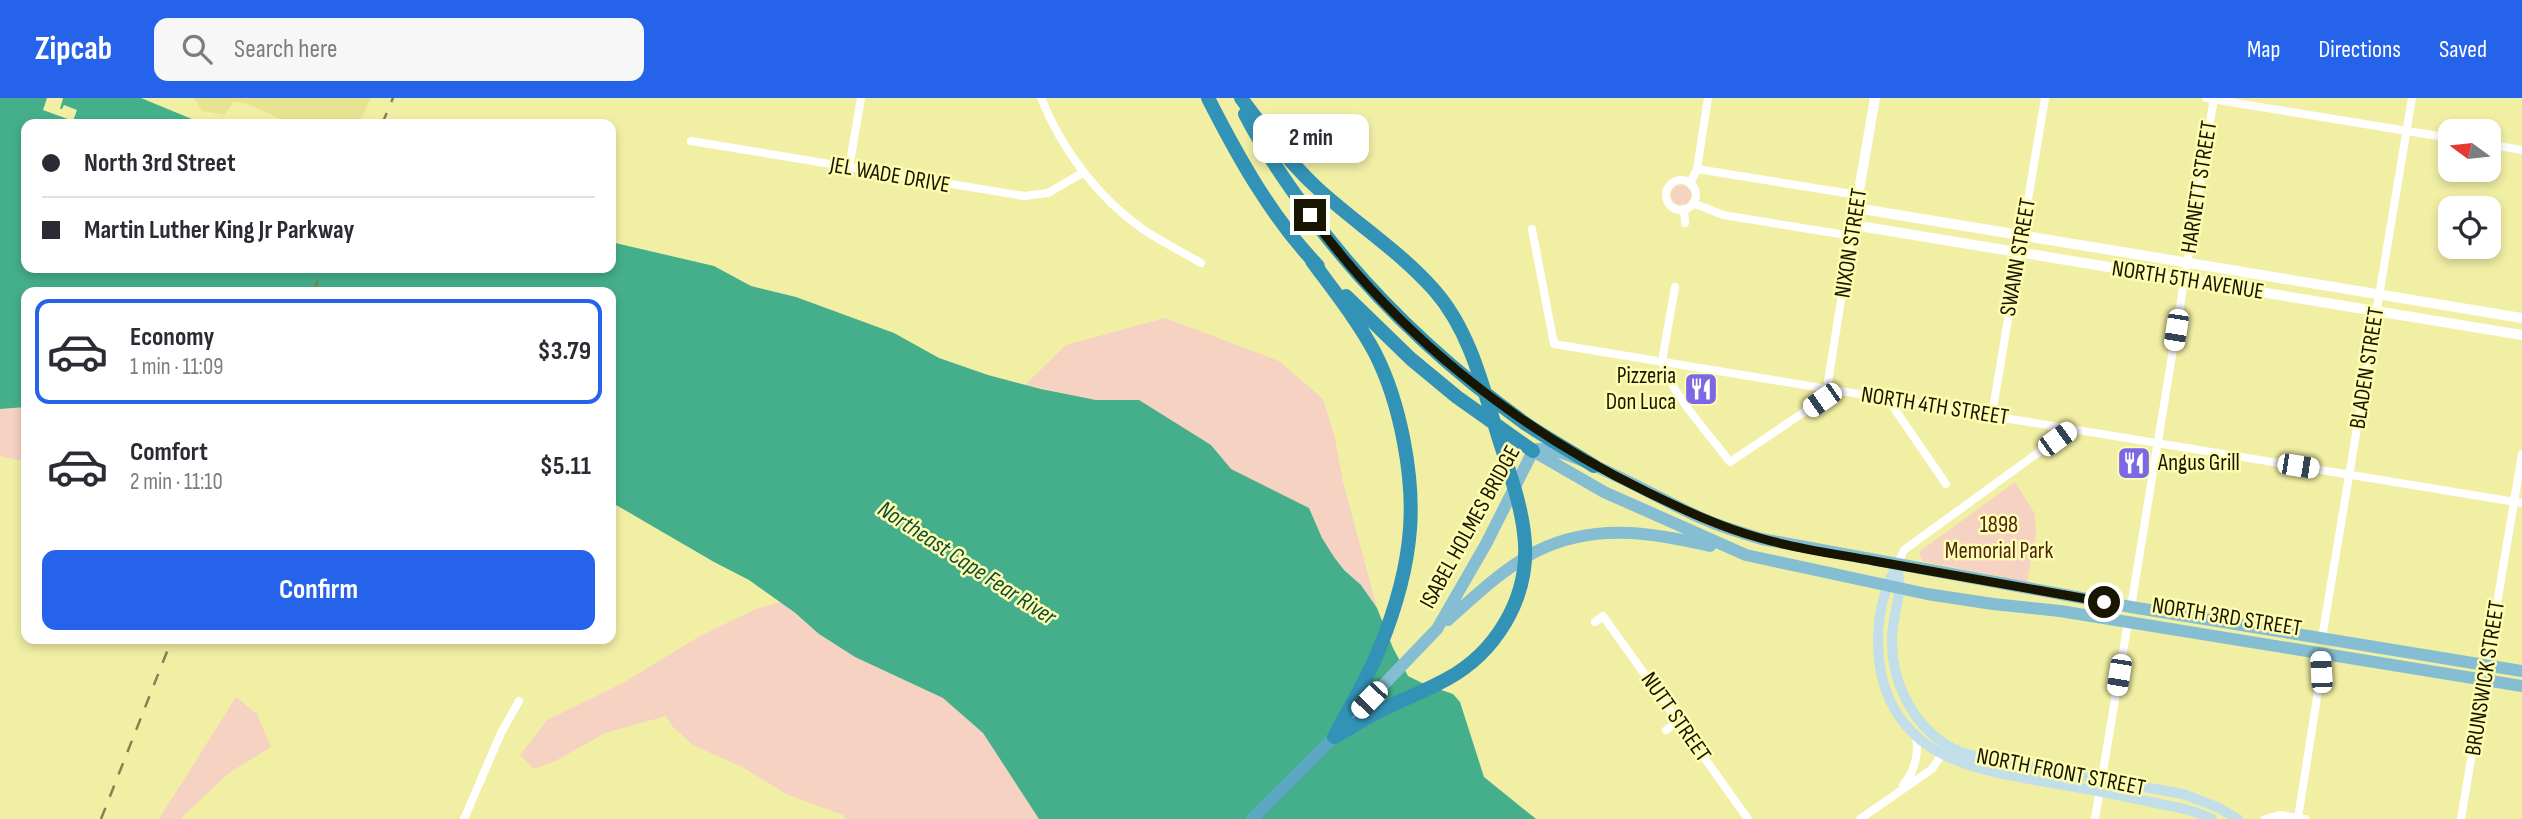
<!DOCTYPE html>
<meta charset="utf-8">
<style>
body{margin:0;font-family:"Sofia Sans Condensed",sans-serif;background:#f7f7f7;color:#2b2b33;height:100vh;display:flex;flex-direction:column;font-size:26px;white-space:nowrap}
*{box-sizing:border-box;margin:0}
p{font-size:23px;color:#7c7c81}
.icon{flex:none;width:38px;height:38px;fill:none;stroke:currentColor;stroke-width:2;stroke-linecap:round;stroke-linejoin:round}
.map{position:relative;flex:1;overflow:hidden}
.sheet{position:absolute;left:21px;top:189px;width:595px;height:357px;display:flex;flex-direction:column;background:#fff;border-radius:14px;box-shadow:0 4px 10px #0003}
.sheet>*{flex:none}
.banner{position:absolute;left:21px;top:21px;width:595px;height:154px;border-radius:14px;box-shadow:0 4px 10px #0003;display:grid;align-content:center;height:154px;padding:0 21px;background:#fff}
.needle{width:46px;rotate:285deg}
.controls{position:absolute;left:2438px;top:21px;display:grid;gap:14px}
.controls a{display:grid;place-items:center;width:63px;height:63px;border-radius:14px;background:#fff;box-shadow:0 4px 10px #0003;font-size:35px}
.end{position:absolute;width:32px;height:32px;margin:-16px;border:9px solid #181600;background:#fff;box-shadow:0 0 0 4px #fff}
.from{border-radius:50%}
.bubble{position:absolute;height:49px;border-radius:14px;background:#fff;box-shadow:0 4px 10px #0003;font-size:23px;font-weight:700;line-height:49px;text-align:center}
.car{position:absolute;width:21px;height:42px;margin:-21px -10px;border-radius:9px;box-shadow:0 0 5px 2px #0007;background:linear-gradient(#fff 24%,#345 0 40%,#fff 0 76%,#345 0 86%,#fff 0)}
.banner b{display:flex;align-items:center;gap:24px;height:66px;font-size:26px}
.banner b+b{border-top:2px solid #e1e1e2}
.banner i{width:18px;height:18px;background:#2b2b33}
ul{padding:12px 0 0;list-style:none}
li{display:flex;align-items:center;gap:21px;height:105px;margin:0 14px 10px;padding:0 7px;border:4px solid transparent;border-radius:14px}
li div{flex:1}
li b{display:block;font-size:26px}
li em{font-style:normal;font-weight:700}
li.selected{border-color:#2563eb}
li>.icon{width:63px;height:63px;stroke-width:1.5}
.cta{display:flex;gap:14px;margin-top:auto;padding:14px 21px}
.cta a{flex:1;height:80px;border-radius:14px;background:#2563eb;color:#fff;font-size:28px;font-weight:700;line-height:80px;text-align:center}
header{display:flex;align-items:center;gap:42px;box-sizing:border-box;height:98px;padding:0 35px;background:#2563eb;color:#fff}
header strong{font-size:33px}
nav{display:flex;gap:38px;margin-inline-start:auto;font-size:24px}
.search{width:490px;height:63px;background:#f7f7f7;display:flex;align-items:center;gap:18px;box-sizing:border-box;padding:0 24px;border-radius:14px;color:#7c7c81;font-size:26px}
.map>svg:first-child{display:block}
.built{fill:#e7e491}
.green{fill:#f5d2c1}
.water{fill:#44af8a}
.pier{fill:#f1efa4}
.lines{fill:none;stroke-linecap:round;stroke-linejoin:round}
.minor{stroke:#fff;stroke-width:8}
.tertiary{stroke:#fff;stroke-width:10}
.secondary{stroke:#c2dfe9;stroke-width:10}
.primary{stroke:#85bed3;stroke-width:12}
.trunk{stroke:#5ca8c4;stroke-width:12}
.motorway{stroke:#3393b6;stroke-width:14}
.rail{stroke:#848252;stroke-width:2.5;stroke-dasharray:12 12;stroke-linecap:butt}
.route{stroke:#181600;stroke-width:9}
.labels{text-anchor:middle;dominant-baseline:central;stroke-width:5;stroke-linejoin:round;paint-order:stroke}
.street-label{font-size:23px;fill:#181600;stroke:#fefdb1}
.poi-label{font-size:23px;fill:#181600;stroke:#fefdb1;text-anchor:end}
.park-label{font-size:23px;fill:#4e2610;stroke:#fefdb1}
.water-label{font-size:24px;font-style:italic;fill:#0f4b38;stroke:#fefdb1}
</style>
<header>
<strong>Zipcab</strong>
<div class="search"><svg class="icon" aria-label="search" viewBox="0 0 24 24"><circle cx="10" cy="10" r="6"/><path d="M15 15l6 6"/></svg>Search here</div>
<nav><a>Map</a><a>Directions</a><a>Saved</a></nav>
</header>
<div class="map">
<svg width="2522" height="721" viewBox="0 0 2522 721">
<rect width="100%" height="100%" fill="#f1efa4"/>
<path class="built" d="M 194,0 L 371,0 L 359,26 L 290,26 L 248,6 L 234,4 L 224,17 L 202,13 Z"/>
<path class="green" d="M1671 97a10 10 0 1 1 20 0a10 10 0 1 1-20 0Z
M 1165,220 L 1279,263 L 1323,301 L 1335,340 L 1343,384 L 1377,510 L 1361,487 L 1344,472 L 1334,459 L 1322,440 L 1309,410 L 1230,371 L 1211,347 L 1139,303 L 1096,302 L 1025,287 L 1066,247 Z
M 26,309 L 26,364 L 0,358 L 0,311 Z
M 2015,384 L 2035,416 L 2036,436 L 2027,484 L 1922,463 L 1919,454 Z
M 781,504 L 819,536 L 855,559 L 943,600 L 983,635 L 1039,721 L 846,721 L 843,717 L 788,697 L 742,669 L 693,647 L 672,628 L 666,618 L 605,635 L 557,662 L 534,671 L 520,657 L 547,622 L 623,585 L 700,538 L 756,511 Z
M 236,599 L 257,616 L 271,649 L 229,675 L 180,721 L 159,721 Z"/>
<path class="water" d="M 0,0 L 141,0 L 204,26 L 26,26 L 26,170 L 611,170 L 611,144 L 714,168 L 751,188 L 796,199 L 894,235 L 939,260 L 988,277 L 1041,291 L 1096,302 L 1139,302 L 1211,347 L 1231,371 L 1309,410 L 1322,440 L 1334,459 L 1344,472 L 1361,487 L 1377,510 L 1393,550 L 1408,578 L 1424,586 L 1453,596 L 1460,604 L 1484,679 L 1536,721 L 1039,721 L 983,635 L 943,600 L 855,559 L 819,536 L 794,514 L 749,482 L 714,464 L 611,404 L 611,194 L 26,194 L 26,309 L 0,311 Z"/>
<path class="pier" d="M 47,0 L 63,0 L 60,11 L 62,11 L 64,7 L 77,12 L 73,23 L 43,12 Z"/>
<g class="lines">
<path class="minor" d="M 1041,0 C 1062,52 1098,100 1144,132 C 1162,144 1182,154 1201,165
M 2206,0 L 2450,40
M 691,43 L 1024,98 L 1048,95 L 1084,74
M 2488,46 L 2522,52
M 849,70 L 861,0
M 1697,71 L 1858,97
M1666 97a15 15 0 1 1 30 0a15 15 0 1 1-30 0Z
M 1690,86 L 1697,71 L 1708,0
M 1693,105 L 1723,117 L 1852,138
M 1684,111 L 1685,125
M 1532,131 L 1554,246 L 2522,405
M 1675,189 L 1662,263 C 1672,298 1708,334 1730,364 L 1822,302 L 1827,290 L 1853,127
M 1887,300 L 1946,386
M 1992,317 L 2045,0
M 1897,467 L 1904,452 L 2072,330
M 2131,509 L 2214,0
M 1595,524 L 1603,518 L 1748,721
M 2322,540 L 2412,0
M 1666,632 L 1679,623
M 1903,687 C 1915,673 1919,656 1916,638
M 2298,720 L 2321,574 L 2320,555
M 464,721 L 501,635 L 519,603
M 1860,721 L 1932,671 L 1944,653
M 2095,721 L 2128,524
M 2265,721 L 2280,717 L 2305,721
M 2461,721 L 2522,356"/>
<path class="tertiary" d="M 1875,0 L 1853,127 L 2522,237
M 1856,110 L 2522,220"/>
<path class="secondary" d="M 1897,467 C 1898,476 1900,485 1899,494 C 1897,510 1892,525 1892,542 C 1891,582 1912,626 1947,647 C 1959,655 1973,658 1987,661 L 2183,696 L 2217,709 L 2238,721
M 1897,467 C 1879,499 1874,539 1881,575 C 1900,664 1983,673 2057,686 C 2090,691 2123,698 2156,705 C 2176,709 2194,712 2212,721"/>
<path class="primary" d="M 1533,352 C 1562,342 1672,409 1706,422 C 1724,430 1743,435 1762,441 L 2131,509 L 2522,573
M 1533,353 L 1604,394 L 1746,457 L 1927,496 L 1993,506 L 2060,513 L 2522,588
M 1448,522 C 1475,498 1504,470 1537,453 C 1593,425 1651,434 1710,448
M 1342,630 L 1437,531 L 1486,446 L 1533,353"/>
<path class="trunk" d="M 1252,721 L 1334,639"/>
<path class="motorway" d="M 1208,0 C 1238,59 1272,120 1318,168
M 1241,0 C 1264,31 1287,62 1316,89 C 1355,125 1400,153 1435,193 C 1470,233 1483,289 1498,338 C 1509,373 1523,410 1525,446 C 1528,502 1495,555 1447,581 C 1425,593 1402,602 1380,613 C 1364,621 1349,631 1334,639
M 1245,16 C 1262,49 1283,80 1305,110 C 1366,194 1441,265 1526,326 C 1548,341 1572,354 1594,368
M 1312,163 C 1334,193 1358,223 1375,255 C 1400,304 1414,377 1410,431 C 1407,471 1395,512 1380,549 C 1368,580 1349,610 1334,639
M 1346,198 L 1411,261 L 1457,299 L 1533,353"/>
<path class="rail" d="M 382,26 L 393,0
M 313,194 L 323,170
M 101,721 L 172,541"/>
</g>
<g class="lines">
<path class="route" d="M 1310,117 C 1397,236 1515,330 1647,394 C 1684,412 1720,429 1760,440 C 1797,451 1836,456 1874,463 C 1951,477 2028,490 2104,504"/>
</g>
<defs>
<g id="restaurant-square" transform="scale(1.75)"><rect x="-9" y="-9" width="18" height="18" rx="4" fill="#7c68e4" stroke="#fefdb1"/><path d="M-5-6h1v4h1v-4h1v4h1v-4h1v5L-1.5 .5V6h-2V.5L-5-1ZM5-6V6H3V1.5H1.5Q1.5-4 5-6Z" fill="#fff"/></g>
</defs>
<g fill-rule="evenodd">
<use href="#restaurant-square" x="1701" y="291"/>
<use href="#restaurant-square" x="2134" y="365"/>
</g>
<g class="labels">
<g class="street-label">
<text transform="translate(890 77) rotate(10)">JEL WADE DRIVE</text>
<text transform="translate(2199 89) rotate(-81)">HARNETT STREET</text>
<text transform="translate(1851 145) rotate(-81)">NIXON STREET</text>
<text transform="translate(2018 159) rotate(-80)">SWANN STREET</text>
<text transform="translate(2188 182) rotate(9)">NORTH 5TH AVENUE</text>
<text transform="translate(2367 270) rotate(-81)">BLADEN STREET</text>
<text transform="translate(1935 308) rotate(9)">NORTH 4TH STREET</text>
<text transform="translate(1470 429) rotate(-61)">ISABEL HOLMES BRIDGE</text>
<text transform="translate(2227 519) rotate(9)">NORTH 3RD STREET</text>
<text transform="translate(2485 580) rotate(-81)">BRUNSWICK STREET</text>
<text transform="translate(1676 619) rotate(55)">NUTT STREET</text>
<text transform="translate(2061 674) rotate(11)">NORTH FRONT STREET</text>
</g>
<g class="poi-label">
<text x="1676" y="278">Pizzeria<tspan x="1676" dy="26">Don Luca</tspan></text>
<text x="2158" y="365" text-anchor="start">Angus Grill</text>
</g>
<g class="park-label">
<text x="1999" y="427">1898<tspan x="1999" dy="26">Memorial Park</tspan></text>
</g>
<g class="water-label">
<text transform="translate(967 465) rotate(33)">Northeast Cape Fear River</text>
</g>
</g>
</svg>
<div class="controls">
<a><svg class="needle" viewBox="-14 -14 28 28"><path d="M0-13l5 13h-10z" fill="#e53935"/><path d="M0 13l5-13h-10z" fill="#7c7c81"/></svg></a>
<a><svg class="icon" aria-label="locate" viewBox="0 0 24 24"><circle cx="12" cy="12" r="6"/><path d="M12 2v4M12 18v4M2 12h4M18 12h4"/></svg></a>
</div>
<i class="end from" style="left:2104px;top:504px"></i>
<i class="end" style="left:1310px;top:117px"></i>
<div class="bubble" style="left:1253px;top:16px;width:116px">2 min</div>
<i class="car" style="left:2176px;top:232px;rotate:189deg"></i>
<i class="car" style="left:1822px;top:302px;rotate:235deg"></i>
<i class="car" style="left:2057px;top:341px;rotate:54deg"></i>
<i class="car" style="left:2298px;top:368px;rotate:99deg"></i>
<i class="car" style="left:2321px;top:574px;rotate:357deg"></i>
<i class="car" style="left:2119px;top:577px;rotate:189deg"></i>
<i class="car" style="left:1369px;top:602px;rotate:224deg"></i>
<div class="banner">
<b><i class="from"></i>North 3rd Street</b>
<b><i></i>Martin Luther King Jr Parkway</b>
</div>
<section class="sheet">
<ul>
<li class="selected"><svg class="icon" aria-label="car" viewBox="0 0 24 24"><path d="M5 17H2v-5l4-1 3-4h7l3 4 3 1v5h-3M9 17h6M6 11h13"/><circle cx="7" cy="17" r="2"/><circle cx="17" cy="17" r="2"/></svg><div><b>Economy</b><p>1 min · 11:09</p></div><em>$3.79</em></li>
<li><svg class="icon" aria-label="car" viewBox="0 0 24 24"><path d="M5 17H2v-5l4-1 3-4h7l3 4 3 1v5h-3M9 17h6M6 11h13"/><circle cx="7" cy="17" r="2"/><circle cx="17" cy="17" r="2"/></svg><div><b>Comfort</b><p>2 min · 11:10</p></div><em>$5.11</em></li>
</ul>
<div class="cta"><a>Confirm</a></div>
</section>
</div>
